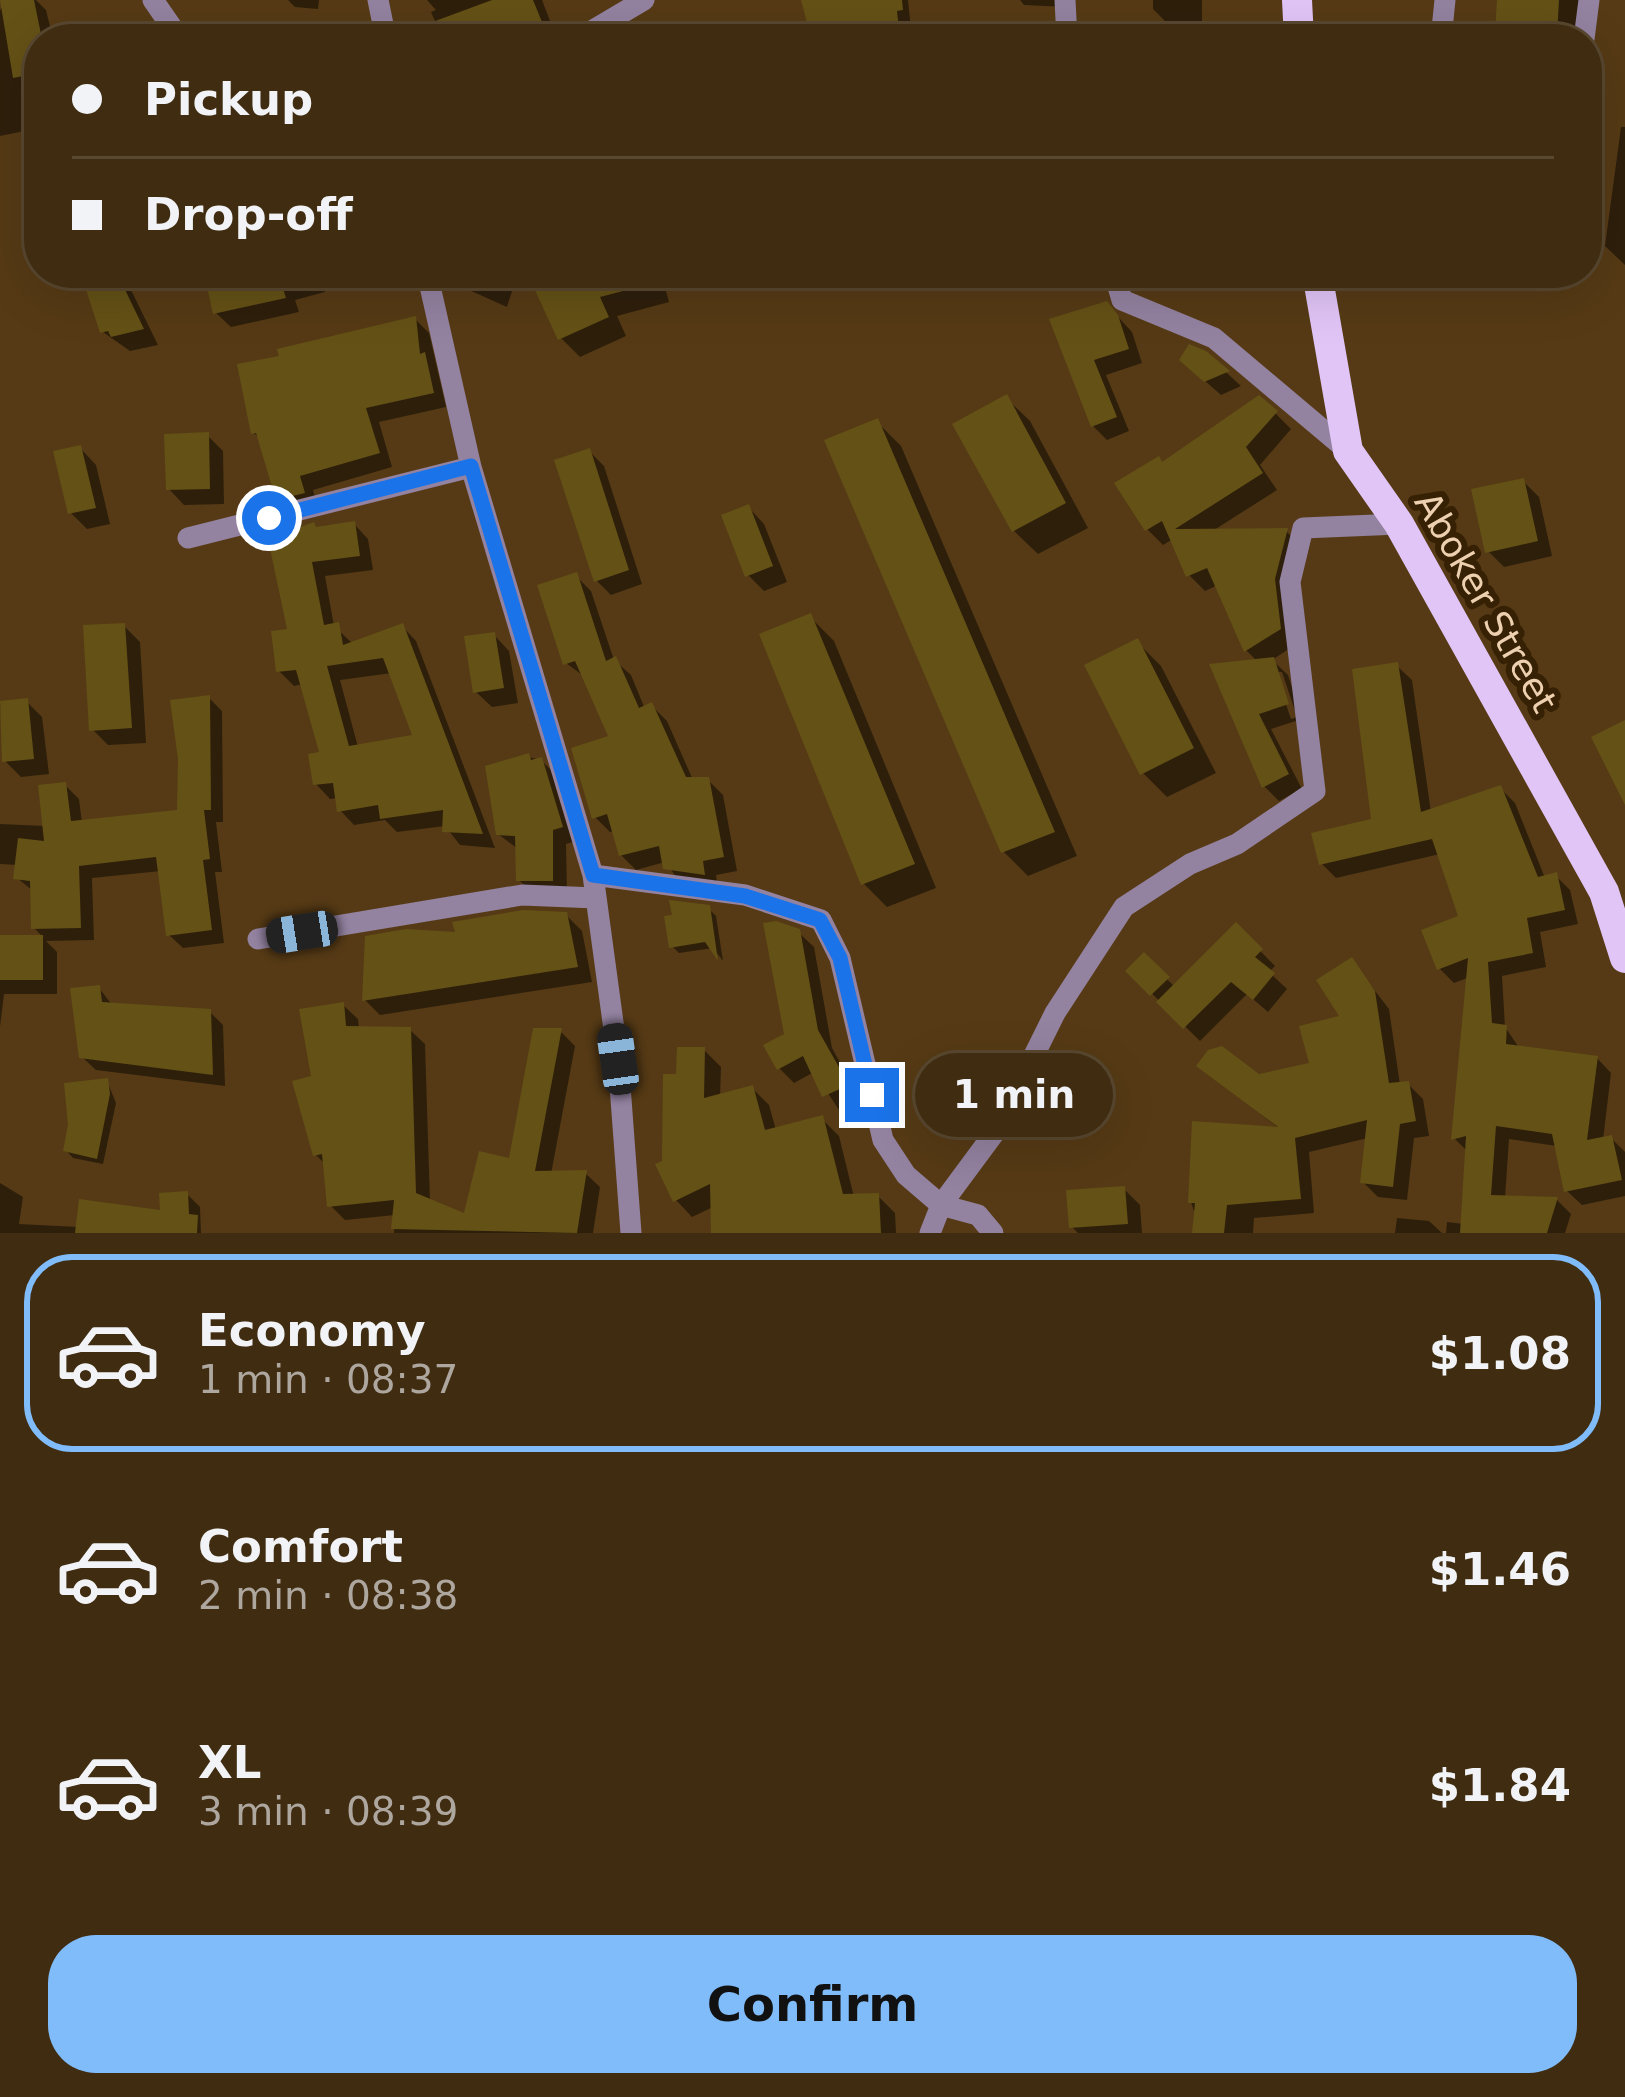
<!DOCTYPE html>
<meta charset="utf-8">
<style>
body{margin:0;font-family:"DejaVu Sans",sans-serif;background:#4b381e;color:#f1f3f6;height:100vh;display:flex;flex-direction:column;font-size:45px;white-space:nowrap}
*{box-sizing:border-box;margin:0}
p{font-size:39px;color:#aea79f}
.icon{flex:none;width:66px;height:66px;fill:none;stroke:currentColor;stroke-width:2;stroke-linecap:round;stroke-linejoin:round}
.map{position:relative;height:1233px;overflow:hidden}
.side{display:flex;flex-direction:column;background:#402c10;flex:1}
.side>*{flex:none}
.hud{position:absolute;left:24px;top:24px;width:1578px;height:264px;border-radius:48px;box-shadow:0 12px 48px #0002,0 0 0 3px #594830;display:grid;align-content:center;height:264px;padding:0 48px;background:#402c10}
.end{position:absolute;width:54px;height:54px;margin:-27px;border:15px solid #1a73e8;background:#fff;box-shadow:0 0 0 6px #fff}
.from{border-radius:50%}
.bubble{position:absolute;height:84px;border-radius:42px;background:#402c10;box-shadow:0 12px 48px #0002,0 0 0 3px #594830;font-size:39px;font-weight:700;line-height:84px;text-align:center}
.car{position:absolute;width:36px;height:72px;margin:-36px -18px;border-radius:15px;box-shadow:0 0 9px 3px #0007;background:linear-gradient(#222 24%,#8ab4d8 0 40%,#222 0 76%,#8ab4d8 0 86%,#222 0)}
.hud b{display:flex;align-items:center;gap:42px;height:114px;font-size:45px}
.hud b+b{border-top:3px solid #594830}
.hud i{width:30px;height:30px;background:#f1f3f6}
ul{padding:21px 0 0;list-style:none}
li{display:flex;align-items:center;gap:36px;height:198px;margin:0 24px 18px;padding:0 24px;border:6px solid transparent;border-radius:48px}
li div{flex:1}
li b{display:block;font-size:45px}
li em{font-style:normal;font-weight:700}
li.on{border-color:#81bcfa}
li>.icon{width:108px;height:108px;stroke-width:1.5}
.button{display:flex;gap:24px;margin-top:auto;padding:24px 48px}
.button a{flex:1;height:138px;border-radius:48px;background:#81bcfa;color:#111;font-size:48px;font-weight:700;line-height:138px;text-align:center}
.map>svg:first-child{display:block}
.shadow{fill:#0007;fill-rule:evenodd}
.building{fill:#645116;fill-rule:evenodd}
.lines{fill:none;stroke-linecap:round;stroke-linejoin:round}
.minor{stroke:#9382a0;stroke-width:21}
.major{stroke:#e1c5f7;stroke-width:30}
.route{stroke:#1a73e8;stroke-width:15}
.labels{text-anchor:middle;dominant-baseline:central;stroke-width:12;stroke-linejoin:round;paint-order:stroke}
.street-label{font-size:36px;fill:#edd0af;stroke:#372104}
</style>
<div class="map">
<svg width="1625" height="1233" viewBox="0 0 1625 1233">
<rect width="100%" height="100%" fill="#563a15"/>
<path class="shadow" d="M 7,0 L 36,0 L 46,10 L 53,39 L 39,39 L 39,128 L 0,136 L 0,10 Z
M 288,0 L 319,0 L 318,9 L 295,7 Z
M 427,0 L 542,0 L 557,39 L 443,39 L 431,12 L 436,10 Z
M 804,0 L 908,0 L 912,39 L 814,39 Z
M 1020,0 L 1066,0 L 1066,7 L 1024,5 Z
M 1153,0 L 1202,0 L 1202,25 L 1169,25 L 1153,9 Z
M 1500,0 L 1584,0 L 1582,39 L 1498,39 Z
M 1621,127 L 1625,127 L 1625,265 L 1605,246 Z
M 39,147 L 39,169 L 32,149 Z
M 208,273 L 320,273 L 325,292 L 295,300 L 299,312 L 231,327 L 216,313 Z
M 475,273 L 507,278 L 514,285 L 507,307 L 469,290 Z
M 540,273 L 661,273 L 669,302 L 617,316 L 626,336 L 580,357 L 561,338 Z
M 1418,273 L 1455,273 L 1455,286 L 1431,287 Z
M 116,276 L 132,292 L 158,345 L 130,351 L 103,332 Z
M 1106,304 L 1132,332 L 1142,363 L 1106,375 L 1129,431 L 1107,440 L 1093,426 L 1053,321 Z
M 415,319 L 429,333 L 446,407 L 379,422 L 392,467 L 313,490 L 318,507 L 293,513 L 279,499 L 261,440 L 253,432 Z
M 1190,348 L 1228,374 L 1241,386 L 1221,395 L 1197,374 Z
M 1006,398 L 1030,421 L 1088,528 L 1038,554 L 1014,531 Z
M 1275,413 L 1291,429 L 1260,465 L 1277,490 L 1211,532 L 1286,531 L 1302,547 L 1295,645 L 1272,660 L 1288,675 L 1302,719 L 1271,729 L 1302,789 L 1279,801 L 1264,786 L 1213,667 L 1258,662 L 1246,650 L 1218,585 L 1205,591 L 1189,575 L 1173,539 L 1163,545 L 1147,529 L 1163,465 ZM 1275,672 L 1282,672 L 1297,717 L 1291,719 Z
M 877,422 L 901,446 L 1077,856 L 1028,876 L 1004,852 Z
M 207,435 L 223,451 L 224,504 L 184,505 L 169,489 Z
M 81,449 L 96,465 L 110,524 L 87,529 L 71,513 Z
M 589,451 L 604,466 L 642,584 L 611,595 L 597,581 Z
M 1523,481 L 1539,497 L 1552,556 L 1504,567 L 1488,551 Z
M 749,508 L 764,524 L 787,582 L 764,591 L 748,575 Z
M 354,524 L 368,539 L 373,570 L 325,576 L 334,626 L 353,644 L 402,626 L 416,641 L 495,848 L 460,845 L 445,826 L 397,832 L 385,820 L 354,825 L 340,810 L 338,798 L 330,799 L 316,784 L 323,755 L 303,684 L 294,686 L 279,671 L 317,529 ZM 392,673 L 416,737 L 358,747 L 340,680 Z
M 576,576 L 591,591 L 614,660 L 631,675 L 645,709 L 652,706 L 667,721 L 693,780 L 708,780 L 723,795 L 737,871 L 716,875 L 718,888 L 681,883 L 665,862 L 636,870 L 621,855 L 615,831 L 610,832 L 595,817 L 612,738 L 585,677 L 566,663 Z
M 810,617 L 834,641 L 936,888 L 887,907 L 863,883 Z
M 124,626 L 140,642 L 146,743 L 108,745 L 92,729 Z
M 494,635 L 509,651 L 518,703 L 492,707 L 476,692 Z
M 1137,642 L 1161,666 L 1216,773 L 1167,797 L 1143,773 Z
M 1397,666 L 1412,680 L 1431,812 L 1500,788 L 1515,803 L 1545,878 L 1556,876 L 1570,890 L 1578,924 L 1540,932 L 1546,967 L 1502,976 L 1505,1027 L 1520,1049 L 1597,1058 L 1611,1073 L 1603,1140 L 1611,1138 L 1625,1152 L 1625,1196 L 1582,1205 L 1567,1191 L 1557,1146 L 1509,1139 L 1505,1198 L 1557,1200 L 1571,1214 L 1565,1233 L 1446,1233 L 1447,1222 L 1464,1224 L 1468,1152 L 1455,1139 L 1470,977 L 1454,983 L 1439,968 L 1462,918 L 1440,854 L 1336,878 L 1321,863 L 1374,822 Z
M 209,698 L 222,711 L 223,822 L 216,822 L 222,872 L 215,872 L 224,943 L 183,948 L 169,935 L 161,871 L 92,878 L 94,940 L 46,941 L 57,952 L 57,994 L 4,994 L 0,1027 L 0,938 L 44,938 L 34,928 L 33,891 L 16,877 L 17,865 L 0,864 L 0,824 L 45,826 L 65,785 L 79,799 L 82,823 L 180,813 Z
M 26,701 L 42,717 L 49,774 L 21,777 L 5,761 L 0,704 Z
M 528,757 L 541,760 L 556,775 L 576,841 L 566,844 L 567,894 L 533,894 L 519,880 L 518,849 L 498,834 Z
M 708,908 L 716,916 L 723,961 L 713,948 L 679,953 L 672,946 Z
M 566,915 L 582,931 L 592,982 L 380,1015 L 365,1000 L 459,936 Z
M 1236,926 L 1275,966 L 1269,972 L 1287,989 L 1268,1012 L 1247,994 L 1200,1041 L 1129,971 L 1144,957 L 1175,987 Z
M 798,932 L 814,947 L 832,1048 L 861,1100 L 839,1110 L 814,1072 L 794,1083 L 779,1068 Z
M 1352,961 L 1389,1009 L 1400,1085 L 1408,1084 L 1423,1099 L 1429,1136 L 1414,1138 L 1407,1200 L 1378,1197 L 1363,1182 L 1368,1138 L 1309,1152 L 1314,1213 L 1254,1218 L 1253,1233 L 1201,1233 L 1191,1202 L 1281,1130 L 1200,1066 L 1259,1077 L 1313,1065 L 1343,1017 Z
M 99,988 L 113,1006 L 210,1012 L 223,1025 L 225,1086 L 96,1070 L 82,1057 Z
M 343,1005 L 358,1019 L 359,1029 L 410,1030 L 425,1044 L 430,1202 L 466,1218 L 511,1162 L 560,1031 L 575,1046 L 551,1174 L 585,1173 L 600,1187 L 593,1233 L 394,1233 L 395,1215 L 345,1220 L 330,1205 L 326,1165 L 315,1154 L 314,1078 Z
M 704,1050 L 721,1067 L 720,1097 L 752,1088 L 769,1105 L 776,1130 L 822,1119 L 839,1136 L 854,1197 L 878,1196 L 895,1213 L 896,1233 L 714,1233 L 713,1207 L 692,1217 L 676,1200 L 665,1163 L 679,1077 Z
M 107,1081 L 116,1103 L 103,1164 L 73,1158 L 66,1150 Z
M 0,1183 L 23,1197 L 19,1224 L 78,1227 L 163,1213 L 187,1194 L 200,1207 L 201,1233 L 0,1233 Z
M 1124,1189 L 1140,1205 L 1142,1233 L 1078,1233 L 1072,1227 Z
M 1397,1218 L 1429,1221 L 1442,1233 L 1395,1233 Z"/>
<path class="building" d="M 0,0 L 34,0 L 42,39 L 39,73 L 13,78 Z
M 492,0 L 533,0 L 549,39 L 401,39 L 400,34 Z
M 801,0 L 902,0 L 903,10 L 897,11 L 899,29 L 854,33 L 853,23 L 810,34 Z
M 1497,0 L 1559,0 L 1557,36 L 1495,33 Z
M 117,273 L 144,329 L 111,337 L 108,331 L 100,333 L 84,283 Z
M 204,273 L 278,273 L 286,298 L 213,314 Z
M 527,273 L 653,273 L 654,283 L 600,297 L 609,317 L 558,340 Z
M 1107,301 L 1118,315 L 1129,349 L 1094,360 L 1117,417 L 1091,427 L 1049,319 Z
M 416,316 L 420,354 L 425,352 L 434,393 L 366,408 L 380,453 L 300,476 L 305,493 L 276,500 L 256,433 L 251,434 L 237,364 L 279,356 L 277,349 Z
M 1189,344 L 1206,351 L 1230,371 L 1204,382 L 1179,360 Z
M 1007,394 L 1066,503 L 1012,532 L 952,424 Z
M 1259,395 L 1278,411 L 1246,447 L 1263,473 L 1175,529 L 1288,528 L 1275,579 L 1281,629 L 1244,652 L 1207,568 L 1186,577 L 1162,521 L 1145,531 L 1114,483 L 1159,456 L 1162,462 Z
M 878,418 L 1055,832 L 1001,853 L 824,440 Z
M 209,432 L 210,489 L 166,490 L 164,434 Z
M 81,445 L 96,508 L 68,514 L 53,451 Z
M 590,448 L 629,570 L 594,582 L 554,460 Z
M 1524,478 L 1538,541 L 1485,553 L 1471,489 Z
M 749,504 L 773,566 L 745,577 L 721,515 Z
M 355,521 L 360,556 L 312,562 L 324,625 L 339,622 L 343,645 L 403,623 L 483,834 L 442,832 L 443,810 L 380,819 L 378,805 L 337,812 L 333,783 L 313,785 L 308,754 L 319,752 L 296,670 L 276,672 L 271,631 L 287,629 L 268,539 L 314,522 L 316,527 ZM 383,658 L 412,735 L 349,746 L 327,666 Z
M 577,572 L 606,661 L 616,656 L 639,708 L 652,702 L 686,777 L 709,777 L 724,857 L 703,861 L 705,875 L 663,869 L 659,846 L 619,856 L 607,814 L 592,819 L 571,748 L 608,736 L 575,661 L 563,665 L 537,585 Z
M 811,613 L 915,864 L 861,885 L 759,634 Z
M 125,623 L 132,728 L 89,731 L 83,625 Z
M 495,632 L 504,688 L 473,693 L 464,636 Z
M 1138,638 L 1194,748 L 1140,775 L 1084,665 Z
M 1274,657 L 1289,704 L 1259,714 L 1289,774 L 1262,788 L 1209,664 Z
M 1398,662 L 1421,812 L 1501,785 L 1538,877 L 1557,872 L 1565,910 L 1527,918 L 1533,953 L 1488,962 L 1492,1023 L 1507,1025 L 1506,1044 L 1598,1056 L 1587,1140 L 1612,1135 L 1622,1180 L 1564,1192 L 1552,1134 L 1496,1126 L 1491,1195 L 1558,1197 L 1547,1233 L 1460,1233 L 1466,1136 L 1451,1140 L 1468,958 L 1437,970 L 1421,930 L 1458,916 L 1432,839 L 1319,865 L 1311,833 L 1371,819 L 1352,669 Z
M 210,695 L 211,810 L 204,810 L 210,859 L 203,860 L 212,930 L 166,936 L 156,857 L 79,866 L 81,928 L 31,929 L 30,881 L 13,879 L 18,838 L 44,841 L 38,785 L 66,782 L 71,821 L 177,810 L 178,759 L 170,700 Z
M 28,698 L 34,759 L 2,762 L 0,701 Z
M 1625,720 L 1625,805 L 1591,737 Z
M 529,753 L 531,760 L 542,757 L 563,827 L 553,830 L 553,881 L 516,881 L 515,836 L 496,835 L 485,766 Z
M 669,900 L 710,905 L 718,961 L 705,942 L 669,948 L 664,916 L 672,915 Z
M 523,910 L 567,912 L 578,967 L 362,1001 L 365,936 L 406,929 L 455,932 L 452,922 Z
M 776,921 L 800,929 L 818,1030 L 849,1085 L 822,1097 L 803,1056 L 777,1070 L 763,1045 L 784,1034 L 763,923 Z
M 1236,922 L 1263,949 L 1255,957 L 1275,973 L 1253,1000 L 1231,982 L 1183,1029 L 1156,1002 Z
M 0,935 L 43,935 L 43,980 L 0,980 Z
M 1144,952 L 1170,977 L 1150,996 L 1125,971 Z
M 1352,957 L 1375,991 L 1389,1083 L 1409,1081 L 1416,1121 L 1400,1124 L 1393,1187 L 1360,1183 L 1367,1120 L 1295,1138 L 1301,1199 L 1227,1205 L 1224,1233 L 1192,1233 L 1195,1203 L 1188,1203 L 1192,1121 L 1278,1127 L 1196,1066 L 1208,1050 L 1222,1046 L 1259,1074 L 1309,1063 L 1299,1026 L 1339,1016 L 1316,980 Z
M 100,985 L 102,1002 L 211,1009 L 213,1075 L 79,1058 L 70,988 Z
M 344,1002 L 346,1026 L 411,1027 L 416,1193 L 464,1213 L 479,1151 L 509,1158 L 533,1028 L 562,1028 L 535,1171 L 587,1170 L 577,1233 L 391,1229 L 394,1200 L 327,1207 L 322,1154 L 313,1156 L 292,1081 L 311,1076 L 299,1009 Z
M 677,1047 L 705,1047 L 704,1098 L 753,1085 L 765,1130 L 823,1115 L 843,1194 L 879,1193 L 881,1233 L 711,1233 L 710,1184 L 673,1202 L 655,1164 L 662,1161 L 663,1074 L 676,1074 Z
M 108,1078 L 110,1094 L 97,1159 L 63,1151 L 68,1125 L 64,1083 Z
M 1125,1186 L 1128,1224 L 1069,1228 L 1066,1190 Z
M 188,1191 L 189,1214 L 198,1215 L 197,1233 L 75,1233 L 79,1199 L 160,1210 L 159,1193 Z"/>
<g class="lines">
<path class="minor" d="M 153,0 L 180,39
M 378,0 L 386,39
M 1065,0 L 1067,39
M 578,39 L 644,0
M 1441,39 L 1445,0
M 1584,39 L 1589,0
M 427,273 L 471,467 L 593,875 L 618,1059 L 631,1233
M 1114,273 L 1122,300 L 1214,338 L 1348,451
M 188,538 L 471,467
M 593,875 L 745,895 L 821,920 L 840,958 L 883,1140 L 906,1175 L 941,1205 L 998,1128 L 1055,1013 L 1124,907 L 1190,864 L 1237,844 L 1315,791 L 1290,582 L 1303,528 L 1399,524
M 258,939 L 522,895 L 596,898
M 930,1233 L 941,1205 L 978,1215 L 993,1233"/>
<path class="major" d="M 1297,0 L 1299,39
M 1317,273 L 1348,451 L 1399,524 L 1604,892 L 1625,958"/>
</g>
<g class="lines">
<path class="route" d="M 269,518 L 471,466 L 593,875 L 745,896 L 820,920 L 840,958 L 872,1095"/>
</g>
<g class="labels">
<g class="street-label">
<text transform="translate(1486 602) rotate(60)">Aboker Street</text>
</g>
</g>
</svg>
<i class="end from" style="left:269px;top:518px"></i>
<i class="end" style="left:872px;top:1095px"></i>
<div class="bubble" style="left:915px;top:1053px;width:198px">1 min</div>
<i class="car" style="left:302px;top:932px;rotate:261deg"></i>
<i class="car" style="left:618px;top:1059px;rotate:352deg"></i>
<div class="hud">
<b><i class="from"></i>Pickup</b>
<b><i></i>Drop-off</b>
</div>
</div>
<section class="side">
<ul>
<li class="on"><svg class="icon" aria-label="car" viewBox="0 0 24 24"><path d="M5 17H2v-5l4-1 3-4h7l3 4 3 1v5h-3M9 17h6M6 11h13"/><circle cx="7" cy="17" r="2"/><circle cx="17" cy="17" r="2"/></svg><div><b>Economy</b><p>1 min · 08:37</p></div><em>$1.08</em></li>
<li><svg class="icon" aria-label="car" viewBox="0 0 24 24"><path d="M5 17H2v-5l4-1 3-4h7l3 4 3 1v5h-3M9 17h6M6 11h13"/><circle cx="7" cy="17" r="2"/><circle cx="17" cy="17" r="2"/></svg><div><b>Comfort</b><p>2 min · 08:38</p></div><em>$1.46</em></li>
<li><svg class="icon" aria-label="car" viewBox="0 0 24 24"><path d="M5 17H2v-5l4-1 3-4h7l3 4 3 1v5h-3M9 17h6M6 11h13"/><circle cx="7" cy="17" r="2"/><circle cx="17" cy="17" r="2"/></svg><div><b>XL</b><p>3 min · 08:39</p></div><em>$1.84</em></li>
</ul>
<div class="button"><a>Confirm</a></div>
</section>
